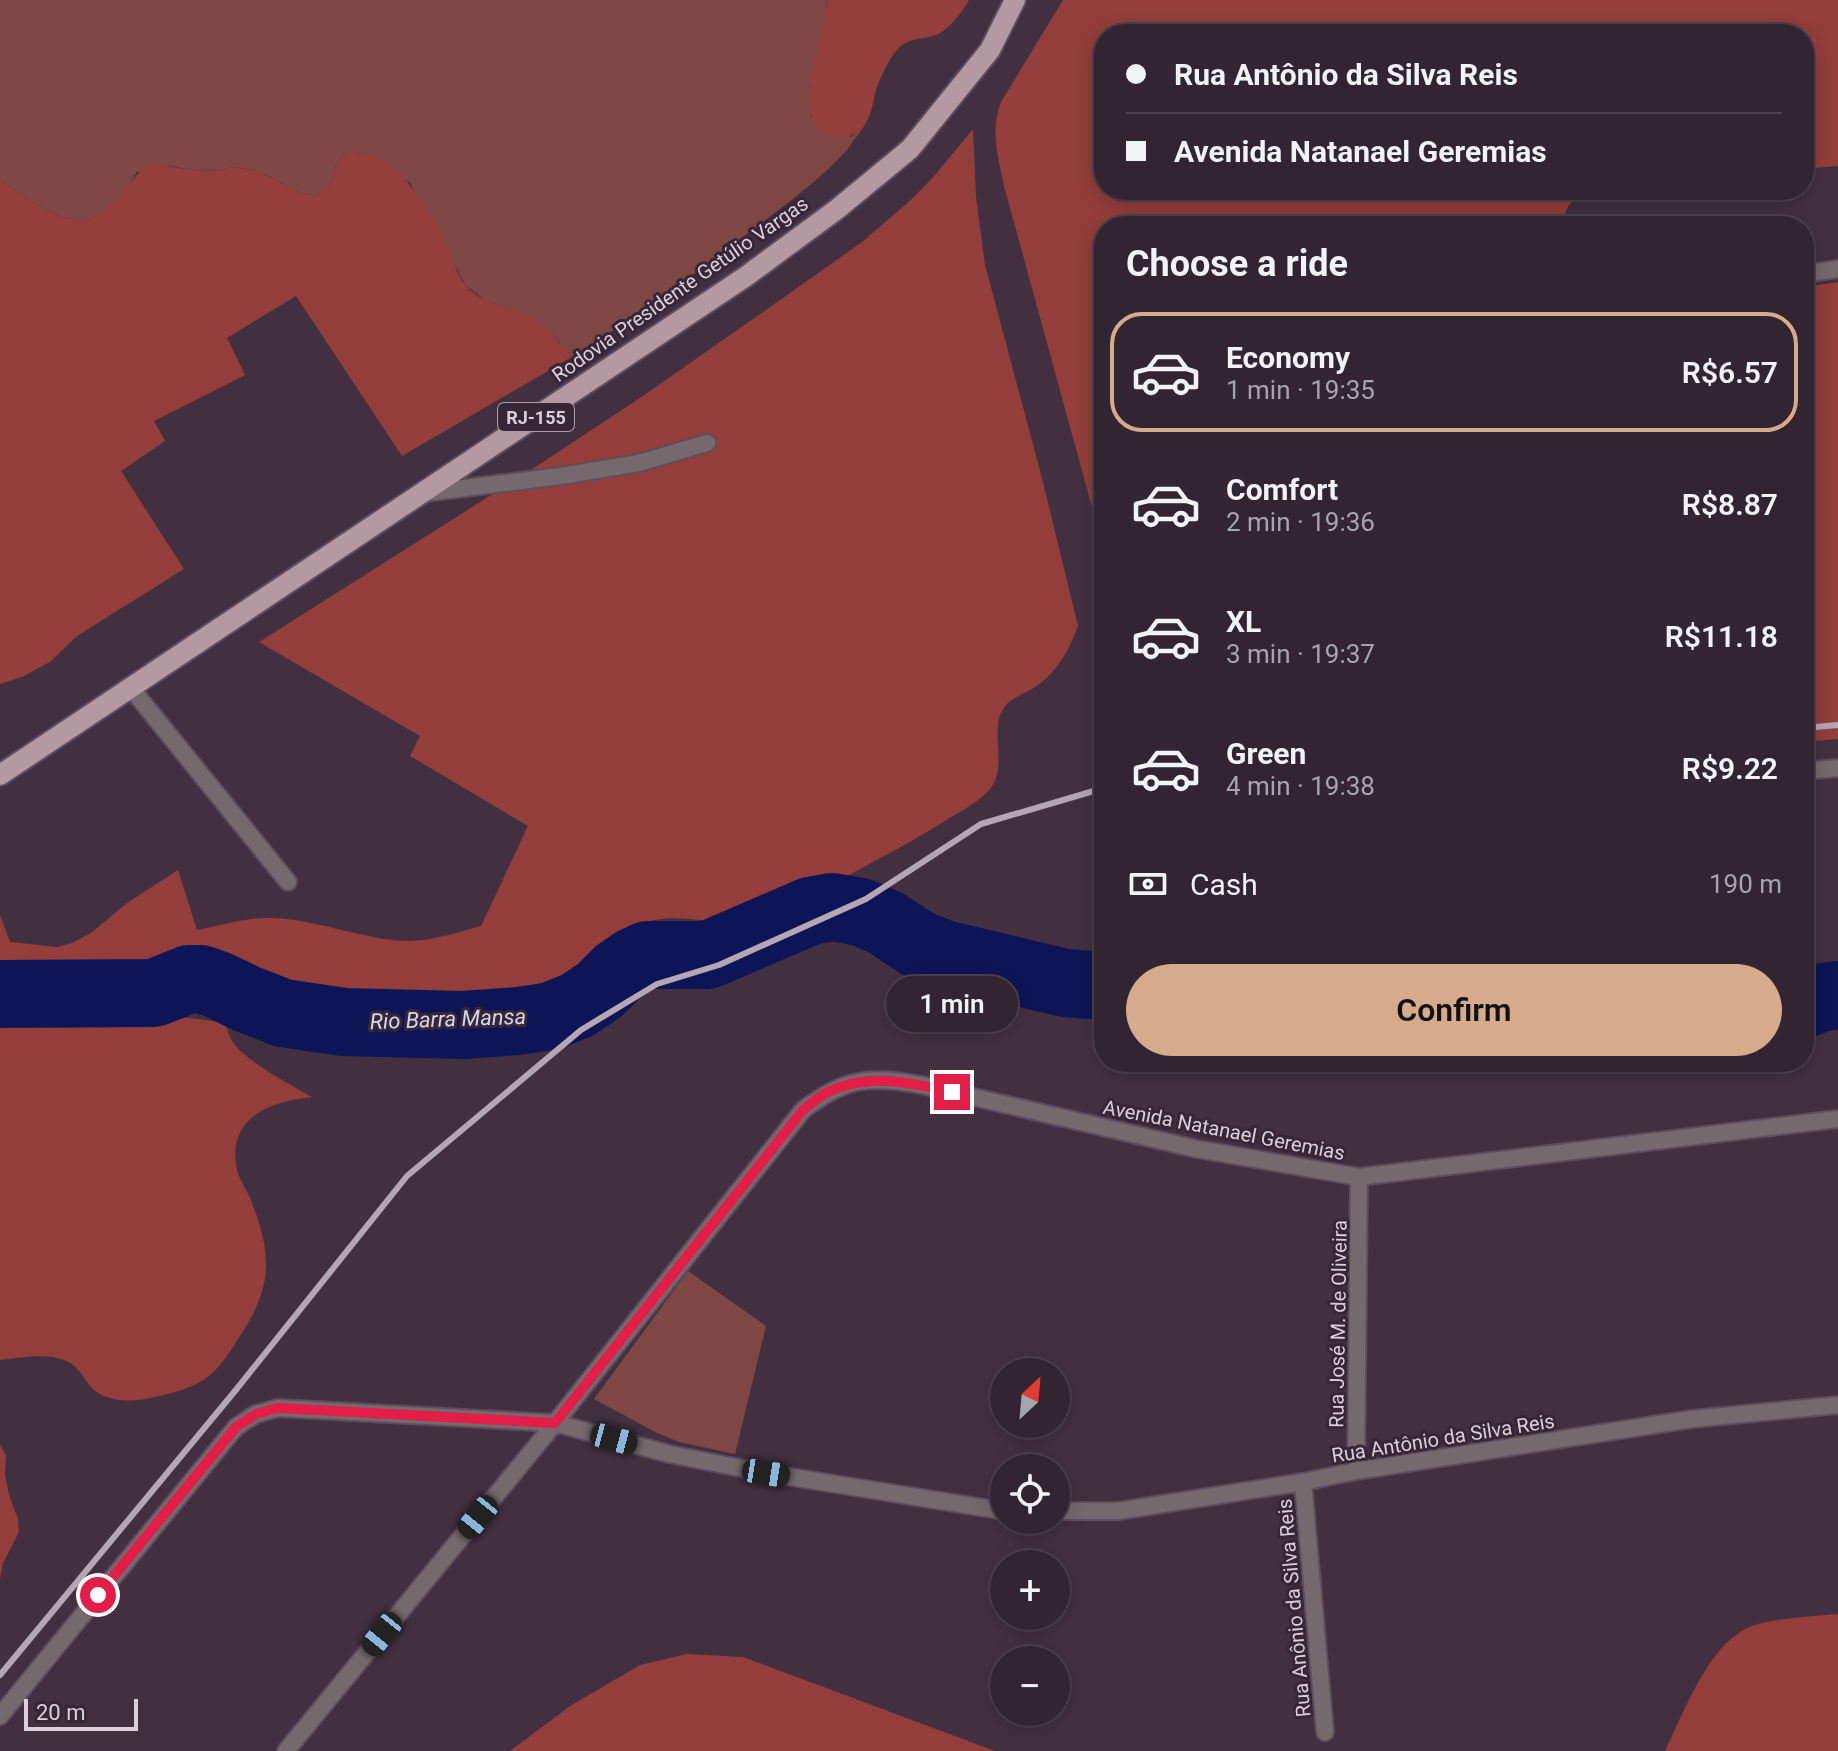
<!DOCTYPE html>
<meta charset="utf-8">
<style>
body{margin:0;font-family:Roboto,sans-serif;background:#3a2c39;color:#f1f3f6;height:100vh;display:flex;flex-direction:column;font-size:30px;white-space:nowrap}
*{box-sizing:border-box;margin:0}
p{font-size:26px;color:#a8a4ab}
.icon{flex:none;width:44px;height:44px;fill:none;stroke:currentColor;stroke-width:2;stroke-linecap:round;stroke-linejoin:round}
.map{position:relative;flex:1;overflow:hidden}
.drawer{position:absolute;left:1094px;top:216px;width:720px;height:856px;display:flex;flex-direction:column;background:#322431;border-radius:32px;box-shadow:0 4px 20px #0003,0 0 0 2px #4d414d}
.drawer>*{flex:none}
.hud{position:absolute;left:1094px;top:24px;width:720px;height:176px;border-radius:32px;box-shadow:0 4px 20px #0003,0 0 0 2px #4d414d;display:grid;align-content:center;height:176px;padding:0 32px;background:#322431}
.needle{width:52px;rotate:26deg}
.fabs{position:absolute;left:990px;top:1358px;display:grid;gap:16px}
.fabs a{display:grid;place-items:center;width:80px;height:80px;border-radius:50%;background:#322431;box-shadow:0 4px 20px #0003,0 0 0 2px #4d414d;font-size:40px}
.scale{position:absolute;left:24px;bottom:20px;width:114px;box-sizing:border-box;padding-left:8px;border:4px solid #dbcfda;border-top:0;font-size:22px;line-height:28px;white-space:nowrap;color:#dbcfda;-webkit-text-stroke:6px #372637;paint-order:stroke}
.end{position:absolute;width:36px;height:36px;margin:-18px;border:10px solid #e11d48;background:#fff;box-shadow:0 0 0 4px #fff}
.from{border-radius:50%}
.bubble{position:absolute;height:56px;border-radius:28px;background:#322431;box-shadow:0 4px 20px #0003,0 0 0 2px #4d414d;font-size:26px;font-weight:600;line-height:56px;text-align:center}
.car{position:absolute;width:24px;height:48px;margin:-24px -12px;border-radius:10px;box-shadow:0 0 6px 2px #0007;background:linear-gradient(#222 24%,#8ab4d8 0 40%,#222 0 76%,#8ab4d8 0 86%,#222 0)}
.hud b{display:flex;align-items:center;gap:28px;height:76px;font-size:30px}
.hud b+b{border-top:2px solid #4d414d}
.hud i{width:20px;height:20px;background:#f1f3f6}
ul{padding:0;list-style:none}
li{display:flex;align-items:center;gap:24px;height:120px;margin:0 16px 12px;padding:0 16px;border:4px solid transparent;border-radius:32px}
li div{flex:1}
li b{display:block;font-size:30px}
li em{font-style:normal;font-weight:600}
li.current{border-color:#d6ab8b}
li>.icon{width:72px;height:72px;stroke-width:1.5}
h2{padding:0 32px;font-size:36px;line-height:96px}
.pay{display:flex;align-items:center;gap:20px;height:88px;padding:0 32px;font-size:30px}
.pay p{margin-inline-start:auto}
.cta{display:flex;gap:16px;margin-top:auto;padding:16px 32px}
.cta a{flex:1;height:92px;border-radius:48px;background:#d6ab8b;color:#111;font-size:32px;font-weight:600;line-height:92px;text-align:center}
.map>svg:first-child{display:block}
.green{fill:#7e4743}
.forest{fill:#933e3b}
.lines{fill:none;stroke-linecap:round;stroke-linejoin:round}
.river{stroke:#0d1556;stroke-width:68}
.service-casing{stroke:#5e4d5d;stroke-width:20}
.minor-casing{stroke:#5e4d5d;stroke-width:20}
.tertiary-casing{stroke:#5e4d5d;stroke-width:20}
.primary-casing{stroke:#5e4d5d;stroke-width:24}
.service{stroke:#76696d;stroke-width:16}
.minor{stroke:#76696d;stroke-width:16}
.tertiary{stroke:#76696d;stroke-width:16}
.primary{stroke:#b399a2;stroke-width:20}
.rail{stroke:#b4a7b3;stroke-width:6}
.route{stroke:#e11d48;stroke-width:10}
.labels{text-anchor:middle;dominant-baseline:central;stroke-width:6;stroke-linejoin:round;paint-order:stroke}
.shield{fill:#372637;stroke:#aa9ca9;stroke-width:2}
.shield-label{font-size:18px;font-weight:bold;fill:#dbcfda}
.street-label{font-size:20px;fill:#dbcfda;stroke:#372637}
.water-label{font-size:22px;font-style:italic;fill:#d1d8ec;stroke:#372637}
</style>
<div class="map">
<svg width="1838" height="1751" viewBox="0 0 1838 1751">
<rect width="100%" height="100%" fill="#423041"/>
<path class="green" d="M 0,0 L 827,0 L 825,21 L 810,88 L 811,117 L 851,137 L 865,125 C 859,133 853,142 847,150 C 817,183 778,210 743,237 C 687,280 631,320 572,357 L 554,336 L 519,312 L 485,300 L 466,286 L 410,183 L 377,158 L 359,153 L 349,153 L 337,161 L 332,183 L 316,196 L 295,191 L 273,178 L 253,170 L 232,167 L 214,171 L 194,170 L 169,166 L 137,172 C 127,188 114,209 95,218 C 68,230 21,195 0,179 Z
M 688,1271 L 766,1326 L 735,1454 L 679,1442 L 657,1433 L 594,1399 Z"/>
<path class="forest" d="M 827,0 L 969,0 C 962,12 949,30 936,35 C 918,41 906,36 893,55 C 887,64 881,77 877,87 C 873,100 872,117 863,127 C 847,145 816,140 811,114 C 805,81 823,35 827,0 Z
M 1063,0 L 1838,0 L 1838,166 L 1804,169 L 1804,34 L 1104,34 L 1104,190 L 1589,190 C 1573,198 1564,206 1563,226 L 1104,226 L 1104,551 L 1004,186 C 998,157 990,130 1001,102 Z
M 973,129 L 976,197 L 985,265 L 1042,478 L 1078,626 C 1070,648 1058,671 1038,685 C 1029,692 1015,696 1007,704 C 985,727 1011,766 989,790 C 978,803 959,812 945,821 C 921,836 896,850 871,863 C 831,885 789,908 744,919 C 711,927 674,910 642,924 C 618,935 603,960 584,977 C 540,1019 473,1012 417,1011 C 370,1009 318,1007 274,988 C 244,975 216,946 181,948 C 173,958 168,970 161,981 L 144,985 L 54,983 L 0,985 L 0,915 L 10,942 L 57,947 L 72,943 L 91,933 L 127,903 L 178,870 L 197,930 C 218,926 241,919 263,918 C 310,916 360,940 409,941 C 433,941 458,932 481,926 L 528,826 L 410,756 L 420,736 L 259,642 L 537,466 L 640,398 L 783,298 L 862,242 L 912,199 L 935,175 Z
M 349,153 C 387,151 406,177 424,206 C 431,216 439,226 444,237 C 451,253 455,273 467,287 C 485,306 511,305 533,318 C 548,328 560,343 572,357 L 402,456 L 296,296 L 227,338 L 245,375 L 154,421 L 165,441 L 121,471 L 184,569 L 77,636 L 50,662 L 22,677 L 0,684 L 0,179 C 21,195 69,231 96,217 C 101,214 107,209 111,205 C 126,192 133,174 150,164 L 194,170 L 214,171 L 232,167 L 253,170 L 273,178 L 295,191 L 316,196 L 332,183 L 337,161 Z
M 1838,282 L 1838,739 L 1804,742 L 1804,287 Z
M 32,1015 C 96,1015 162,1012 225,1023 C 227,1029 229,1036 232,1041 C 246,1062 290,1084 312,1097 C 274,1101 229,1115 236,1164 C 237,1176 245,1187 250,1198 C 258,1218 266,1241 266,1263 C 267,1289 254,1315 240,1336 C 214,1378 204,1386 155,1397 C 135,1402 107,1404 91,1387 C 85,1380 80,1370 72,1364 C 52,1351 22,1358 0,1360 L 0,1018 Z
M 0,1445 L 6,1455 L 5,1474 L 9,1495 L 18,1519 L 19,1532 L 3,1563 L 0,1579 Z
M 1838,1614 L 1838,1751 L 1665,1751 C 1684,1713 1709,1642 1752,1626 C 1779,1617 1810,1617 1838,1614 Z
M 687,1654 L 743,1657 L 995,1751 L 510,1751 L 570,1706 L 640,1665 Z"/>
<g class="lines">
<path class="river" d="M 0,994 L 154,993 L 189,979 L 201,979 L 218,985 L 247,999 L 283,1013 L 344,1022 L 462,1025 L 518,1021 L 551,1016 L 578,1005 L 600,990 L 618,972 L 634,961 L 647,955 L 708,955 L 810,911 L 832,907 L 861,912 L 886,923 L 918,944 L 944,954 L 1065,983 L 1104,986
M 1804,1004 L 1823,997 L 1838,995"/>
<g class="service-casing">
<path id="service" d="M 424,493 L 561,476 L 639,463 L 707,443
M 131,688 L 288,882"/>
</g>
<g class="minor-casing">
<path id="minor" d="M 1804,274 L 1838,269
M 1356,1471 L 1359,1177
M 1303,1482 L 1325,1732
M 1056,1511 L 1118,1511 L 1303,1482 L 1356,1471 L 1692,1419 L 1838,1405
M 0,1716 L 236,1427 L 256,1414 L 278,1408 L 555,1423 L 669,1454 L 766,1473 L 1004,1511"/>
</g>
<g class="tertiary-casing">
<path id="tertiary" d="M 1804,771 L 1838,768
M 286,1751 L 555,1423 L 803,1110 C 846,1077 869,1076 922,1085 L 1197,1149 L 1359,1177 L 1838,1119"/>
</g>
<g class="primary-casing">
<path id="primary" d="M 0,775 L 745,277 L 836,210 L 910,149 L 990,50 L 1015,0"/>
</g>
<use href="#service" class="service"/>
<use href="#minor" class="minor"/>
<use href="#tertiary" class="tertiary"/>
<use href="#primary" class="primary"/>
<path class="rail" d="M 1804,728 L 1838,725
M 0,1675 L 235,1391 L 407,1176 L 581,1030 L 657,984 L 719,965 L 866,899 L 981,824 L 1104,788"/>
</g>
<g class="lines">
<path class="route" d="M 98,1595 L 236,1427 L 256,1414 L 278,1408 L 555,1423 L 803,1110 C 811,1104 819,1096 828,1092 C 869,1072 911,1083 952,1092"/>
</g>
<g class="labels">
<rect class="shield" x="498" y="403" width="76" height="28" rx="6"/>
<g class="shield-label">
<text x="536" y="417">RJ-155</text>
</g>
<g class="street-label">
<text transform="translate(680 289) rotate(-35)">Rodovia Presidente Getúlio Vargas</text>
<text transform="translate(1224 1130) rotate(11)">Avenida Natanael Geremias</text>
<text transform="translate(1338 1324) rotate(-89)">Rua José M. de Oliveira</text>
<text transform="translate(1443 1438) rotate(-9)">Rua Antônio da Silva Reis</text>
<text transform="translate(1294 1608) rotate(-95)">Rua Anônio da Silva Reis</text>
</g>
<g class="water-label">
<text transform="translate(448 1019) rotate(-2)">Rio Barra Mansa</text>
</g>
</g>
</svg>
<div class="fabs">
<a><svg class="needle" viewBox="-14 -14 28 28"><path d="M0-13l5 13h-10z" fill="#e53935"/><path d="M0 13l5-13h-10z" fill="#a8a4ab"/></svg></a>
<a><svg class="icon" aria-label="locate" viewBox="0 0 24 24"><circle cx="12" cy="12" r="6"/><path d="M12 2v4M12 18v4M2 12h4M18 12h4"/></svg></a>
<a>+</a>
<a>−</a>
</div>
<div class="scale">20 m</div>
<i class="end from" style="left:98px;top:1595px"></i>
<i class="end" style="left:952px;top:1092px"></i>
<div class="bubble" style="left:886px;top:976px;width:132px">1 min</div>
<i class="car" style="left:614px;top:1439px;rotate:105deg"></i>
<i class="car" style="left:766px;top:1473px;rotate:99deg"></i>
<i class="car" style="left:478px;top:1517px;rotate:219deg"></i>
<i class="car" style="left:382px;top:1634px;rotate:219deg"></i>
<div class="hud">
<b><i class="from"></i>Rua Antônio da Silva Reis</b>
<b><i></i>Avenida Natanael Geremias</b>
</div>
<section class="drawer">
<h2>Choose a ride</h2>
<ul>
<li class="current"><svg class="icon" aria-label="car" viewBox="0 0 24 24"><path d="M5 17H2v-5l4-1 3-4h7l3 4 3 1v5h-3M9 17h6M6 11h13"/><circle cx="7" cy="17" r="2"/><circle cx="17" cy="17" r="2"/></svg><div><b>Economy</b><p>1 min · 19:35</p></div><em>R$6.57</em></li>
<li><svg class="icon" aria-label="car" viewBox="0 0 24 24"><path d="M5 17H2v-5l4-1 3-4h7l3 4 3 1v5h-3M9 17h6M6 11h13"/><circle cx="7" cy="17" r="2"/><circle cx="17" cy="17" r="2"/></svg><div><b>Comfort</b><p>2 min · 19:36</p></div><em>R$8.87</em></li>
<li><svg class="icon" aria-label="car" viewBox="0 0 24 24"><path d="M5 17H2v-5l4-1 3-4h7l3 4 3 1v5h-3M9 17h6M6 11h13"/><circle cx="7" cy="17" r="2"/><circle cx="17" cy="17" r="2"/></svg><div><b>XL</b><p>3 min · 19:37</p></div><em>R$11.18</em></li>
<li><svg class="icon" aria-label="car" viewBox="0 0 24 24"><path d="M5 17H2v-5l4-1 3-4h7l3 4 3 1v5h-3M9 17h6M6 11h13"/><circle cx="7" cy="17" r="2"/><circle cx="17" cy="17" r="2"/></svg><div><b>Green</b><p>4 min · 19:38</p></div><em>R$9.22</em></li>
</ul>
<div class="pay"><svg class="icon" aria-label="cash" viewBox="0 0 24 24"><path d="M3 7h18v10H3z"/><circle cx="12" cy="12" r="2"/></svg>Cash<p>190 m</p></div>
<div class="cta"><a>Confirm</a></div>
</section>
</div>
